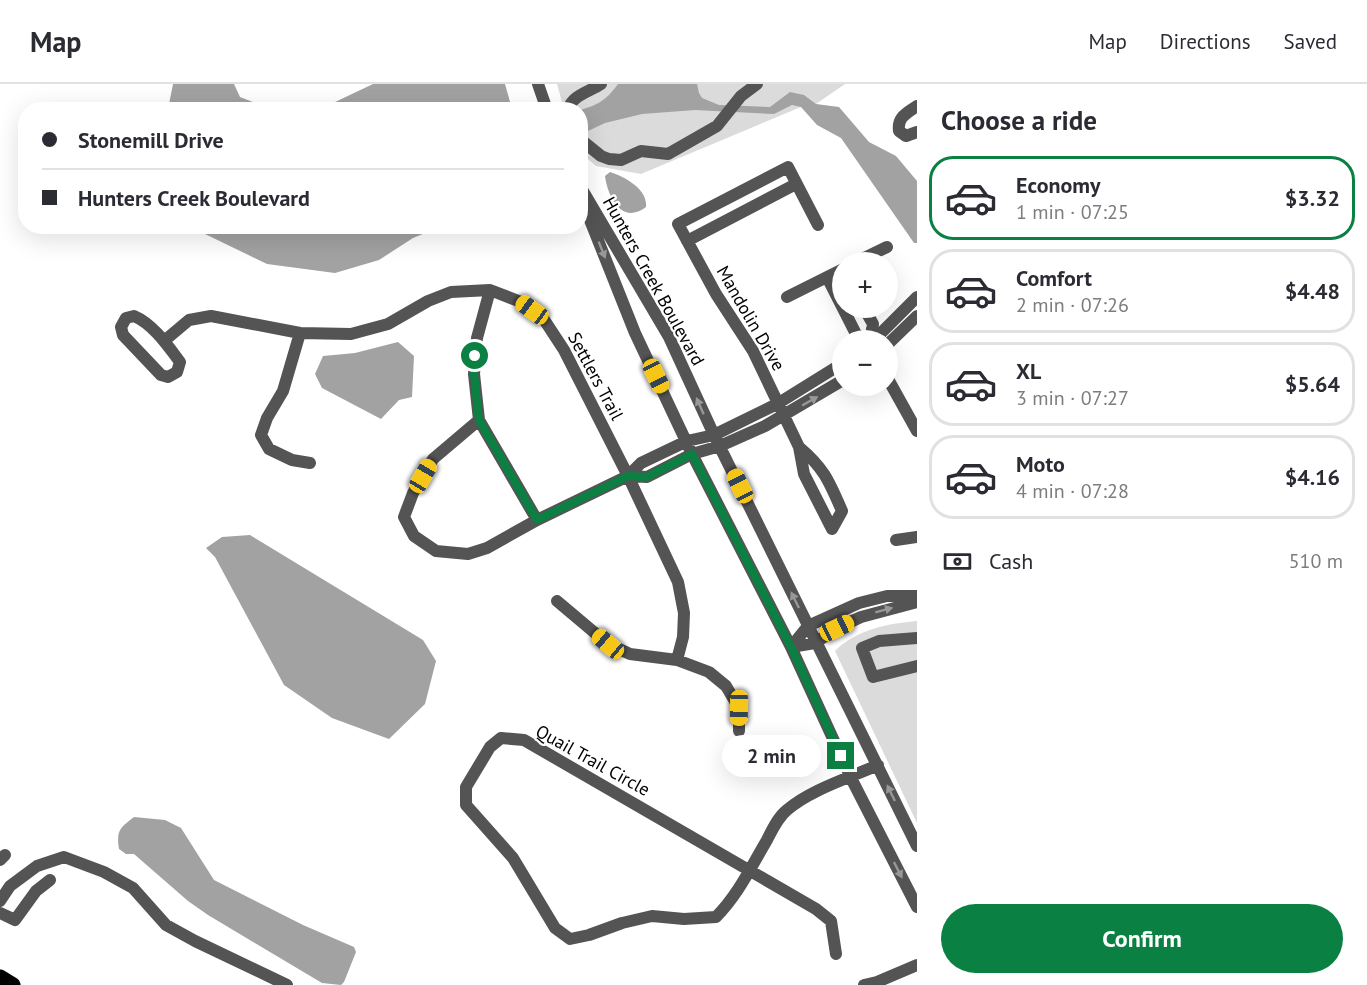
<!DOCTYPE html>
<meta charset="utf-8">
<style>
body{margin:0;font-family:"PT Sans",sans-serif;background:#f7f7f7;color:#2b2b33;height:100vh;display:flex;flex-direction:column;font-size:22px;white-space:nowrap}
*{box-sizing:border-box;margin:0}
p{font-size:20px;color:#7c7c81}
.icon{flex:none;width:33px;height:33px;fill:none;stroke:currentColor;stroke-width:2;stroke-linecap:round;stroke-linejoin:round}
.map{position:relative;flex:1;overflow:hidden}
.details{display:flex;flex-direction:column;background:#fff;width:450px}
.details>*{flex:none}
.hud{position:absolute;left:18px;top:18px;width:570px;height:132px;border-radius:24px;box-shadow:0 6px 24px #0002;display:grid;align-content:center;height:132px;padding:0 24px;background:#fff}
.buttons{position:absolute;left:832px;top:168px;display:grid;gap:12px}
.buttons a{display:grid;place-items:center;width:66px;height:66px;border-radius:50%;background:#fff;box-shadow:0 6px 24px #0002;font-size:30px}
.end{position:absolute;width:27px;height:27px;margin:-14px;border:8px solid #0b8043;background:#fff;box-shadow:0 0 0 3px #fff}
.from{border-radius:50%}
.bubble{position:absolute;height:42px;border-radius:21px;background:#fff;box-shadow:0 6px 24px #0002;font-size:20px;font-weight:700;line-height:42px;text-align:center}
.car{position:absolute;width:18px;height:36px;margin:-18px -9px;border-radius:8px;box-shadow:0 0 4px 2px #0007;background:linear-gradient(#f5c518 24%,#345 0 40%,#f5c518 0 76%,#345 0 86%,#f5c518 0)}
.hud b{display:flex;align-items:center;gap:21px;height:57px;font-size:22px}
.hud b+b{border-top:2px solid #e1e1e2}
.hud i{width:15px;height:15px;background:#2b2b33}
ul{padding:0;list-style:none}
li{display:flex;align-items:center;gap:18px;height:84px;margin:0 12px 9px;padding:0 12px;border:3px solid #e1e1e2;border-radius:24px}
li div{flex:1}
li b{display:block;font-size:22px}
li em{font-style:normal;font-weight:700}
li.on{border-color:#0b8043}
li>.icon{width:54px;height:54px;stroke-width:1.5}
h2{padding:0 24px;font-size:27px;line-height:72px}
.pay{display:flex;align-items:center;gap:15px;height:66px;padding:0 24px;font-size:22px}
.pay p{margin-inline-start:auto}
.primary-button{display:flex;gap:12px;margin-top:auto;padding:12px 24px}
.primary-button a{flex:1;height:69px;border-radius:36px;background:#0b8043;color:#fff;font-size:24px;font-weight:700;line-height:69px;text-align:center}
header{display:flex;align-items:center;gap:36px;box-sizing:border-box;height:84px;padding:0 30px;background:#fff;border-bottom:2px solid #e1e1e2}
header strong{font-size:28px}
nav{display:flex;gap:33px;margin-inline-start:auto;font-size:21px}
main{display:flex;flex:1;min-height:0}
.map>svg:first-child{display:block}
.green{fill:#dbdbdb}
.water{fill:#a2a2a2}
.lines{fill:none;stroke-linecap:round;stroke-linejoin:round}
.major-casing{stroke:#dbdbdb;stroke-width:16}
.minor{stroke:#545454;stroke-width:12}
.major{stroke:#000;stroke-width:15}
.oneway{fill:#989898}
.route{stroke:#0b8043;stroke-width:8}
.labels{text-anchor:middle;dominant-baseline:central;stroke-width:4.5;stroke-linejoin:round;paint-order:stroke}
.street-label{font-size:18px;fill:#000;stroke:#fff}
</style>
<header>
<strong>Map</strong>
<nav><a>Map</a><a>Directions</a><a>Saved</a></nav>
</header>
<main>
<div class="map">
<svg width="917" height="901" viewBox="0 0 917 901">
<rect width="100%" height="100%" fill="#fff"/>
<path class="green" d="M 557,0 L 845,0 L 816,20 L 801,23 L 641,90 L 596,82 L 581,69 L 580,26 L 564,25 Z
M 917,537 L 917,739 L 835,567 C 857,545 887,540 917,537 Z"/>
<path class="water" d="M 173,0 L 234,0 L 240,13 L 271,25 L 168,25 Z
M 373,0 L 505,0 L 512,25 L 288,25 L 333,19 Z
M 618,0 L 697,0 L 699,9 L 702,14 L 719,21 L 770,23 L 790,8 L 804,11 L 816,20 L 839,23 L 869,58 L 896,72 L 917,97 L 917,159 L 914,159 L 841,54 L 817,41 L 801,23 L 792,21 L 774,30 L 695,26 L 642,30 L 605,39 L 588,47 L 580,26 C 599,21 607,15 618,0 Z
M 610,88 C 625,93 648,105 646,123 C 622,141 608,114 605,92 Z
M 197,143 L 440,143 L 413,154 L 379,176 L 335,189 L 267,180 L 205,150 Z
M 398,258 L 414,272 L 412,313 L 399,316 L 381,335 L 322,304 L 315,290 L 323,272 L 355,269 Z
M 250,451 L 423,556 L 436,577 L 425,620 L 389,655 L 332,634 L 284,601 L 215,473 L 206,464 L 222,453 Z
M 134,733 L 165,736 L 181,744 L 214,796 L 303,841 L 354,863 L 356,868 L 344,898 L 341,901 L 322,899 L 208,831 L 188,817 L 134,770 L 126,770 L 119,765 C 116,746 120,744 134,733 Z"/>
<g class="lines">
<g class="major-casing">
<path id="major" d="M 0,893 L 13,901"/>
</g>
<path class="minor" d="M 538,0 L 547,26
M 917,22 C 907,29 897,33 899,47 L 906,52 L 917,48
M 568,26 C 572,11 589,8 601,0
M 580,55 L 601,72 L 609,75 L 621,76 L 641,67 L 668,70 L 717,42 L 741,12 L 757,0
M 580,102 L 669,253 L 714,351 L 917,762
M 580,111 L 635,249 L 692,370 L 791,563 L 851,694 L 917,823
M 687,157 L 796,100
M 856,178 L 887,163
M 827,193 L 856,250 L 865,256
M 490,206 L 477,254 L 474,290 L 479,336 L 537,436
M 787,213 L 843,185
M 864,224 L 873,240 L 870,256
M 134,232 C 153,240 168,262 180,278 L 177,288 L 168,293 L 161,291 L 123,251 L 121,243 L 126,234 Z
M 300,249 L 283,307 L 267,334 L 261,351 L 269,365 L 292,376 L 310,379
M 874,256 L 917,213
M 164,257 L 189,236 L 211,232 L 300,249 L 351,250 L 388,240 L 428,217 L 451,208 L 490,206 L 521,218 L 543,234 L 564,266 L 628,392 L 678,498 L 684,529 L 683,553 L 677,576
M 888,260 L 917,232
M 888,295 L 917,347
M 479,336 L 433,375 L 413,409 L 404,433 L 414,452 L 436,467 L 468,470 L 487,464 L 537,436 L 628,392 L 641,379 L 687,357 L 714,351 L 777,320 L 843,279
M 799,363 C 824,384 829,397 842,427 L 832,445 L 804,390 L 799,363 L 753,267 L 716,210 L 678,140 L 788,83 L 818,141
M 628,392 L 647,393 L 692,370 L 720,362 L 765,342 L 843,296
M 896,456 L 917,453
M 557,517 L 608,560 L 630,570 L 677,576 L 709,588 L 726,602 L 739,624 L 739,647
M 917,554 L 879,557 L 862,564 L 873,593 L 917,582
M 791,563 L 808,542 L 859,519 L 887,512 L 917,512
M 791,563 L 815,559 L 837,544 L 861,533 L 917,518
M 0,776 L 5,771
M 0,817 L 10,802 L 37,782 L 64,773 L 104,788 L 133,804 L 166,841 L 195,857 L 287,901
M 0,829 L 15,836 L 36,807 L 50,796
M 836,870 L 831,837 L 816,825 L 524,656 L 501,654 L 490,663 L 466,703 L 466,721 L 513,774 L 555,844 L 570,855 L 589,851 L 622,839 L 652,832 L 684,835 L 716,833 C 738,811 751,783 767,756 C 772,746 778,733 787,726 C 810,706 849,694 878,681
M 864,901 L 877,898 L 917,881"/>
<use href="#major" class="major"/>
</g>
<defs><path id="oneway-solid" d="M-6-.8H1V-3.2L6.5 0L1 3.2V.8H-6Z" transform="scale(1.5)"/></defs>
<g class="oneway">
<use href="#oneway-solid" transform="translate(602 166) rotate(68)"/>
<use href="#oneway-solid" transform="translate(810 317) rotate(-30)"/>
<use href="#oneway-solid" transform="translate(700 322) rotate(-114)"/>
<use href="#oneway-solid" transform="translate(795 516) rotate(-116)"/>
<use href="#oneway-solid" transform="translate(884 526) rotate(-15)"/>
<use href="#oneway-solid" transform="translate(891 709) rotate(-116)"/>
<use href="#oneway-solid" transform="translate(898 786) rotate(63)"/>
</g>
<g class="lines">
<path class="route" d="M 475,272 L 474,290 L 479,336 L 537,436 L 628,392 L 647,393 L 692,370 L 791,563 L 841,672"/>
</g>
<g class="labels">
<g class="street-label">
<text transform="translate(654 197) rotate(61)">Hunters Creek Boulevard</text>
<text transform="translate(751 234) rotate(60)">Mandolin Drive</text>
<text transform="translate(596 292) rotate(62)">Settlers Trail</text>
<text transform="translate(593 676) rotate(29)">Quail Trail Circle</text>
</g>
</g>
</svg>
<div class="buttons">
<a>+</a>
<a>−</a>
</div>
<i class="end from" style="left:475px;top:272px"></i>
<i class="end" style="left:841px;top:672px"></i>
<div class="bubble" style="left:722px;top:651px;width:99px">2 min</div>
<i class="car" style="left:532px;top:226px;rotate:306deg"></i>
<i class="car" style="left:656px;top:292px;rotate:154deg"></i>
<i class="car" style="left:423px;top:392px;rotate:30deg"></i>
<i class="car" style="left:740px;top:402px;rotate:334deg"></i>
<i class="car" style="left:837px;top:544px;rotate:65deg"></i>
<i class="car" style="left:608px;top:560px;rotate:310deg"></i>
<i class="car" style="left:739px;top:624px;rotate:181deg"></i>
<div class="hud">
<b><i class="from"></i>Stonemill Drive</b>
<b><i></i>Hunters Creek Boulevard</b>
</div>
</div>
<section class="details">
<h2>Choose a ride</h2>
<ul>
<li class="on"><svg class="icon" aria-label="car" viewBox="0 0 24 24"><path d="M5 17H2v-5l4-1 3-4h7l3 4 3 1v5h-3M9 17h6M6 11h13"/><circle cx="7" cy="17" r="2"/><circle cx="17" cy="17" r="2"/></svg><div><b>Economy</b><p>1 min · 07:25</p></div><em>$3.32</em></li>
<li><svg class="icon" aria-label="car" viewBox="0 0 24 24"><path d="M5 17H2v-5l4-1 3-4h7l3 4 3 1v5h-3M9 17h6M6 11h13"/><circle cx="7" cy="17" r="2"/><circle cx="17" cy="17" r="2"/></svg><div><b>Comfort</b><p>2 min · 07:26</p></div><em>$4.48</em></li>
<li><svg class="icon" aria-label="car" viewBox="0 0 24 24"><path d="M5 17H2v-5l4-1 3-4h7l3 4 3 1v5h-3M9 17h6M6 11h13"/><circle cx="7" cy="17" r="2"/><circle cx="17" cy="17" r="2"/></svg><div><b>XL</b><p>3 min · 07:27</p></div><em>$5.64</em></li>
<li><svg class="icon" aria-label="car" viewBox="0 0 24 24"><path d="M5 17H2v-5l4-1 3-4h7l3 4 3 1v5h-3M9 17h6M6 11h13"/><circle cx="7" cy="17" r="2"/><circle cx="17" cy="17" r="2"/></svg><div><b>Moto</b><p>4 min · 07:28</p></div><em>$4.16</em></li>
</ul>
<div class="pay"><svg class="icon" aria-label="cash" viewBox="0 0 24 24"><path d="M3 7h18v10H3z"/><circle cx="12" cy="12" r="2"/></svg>Cash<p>510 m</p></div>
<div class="primary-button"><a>Confirm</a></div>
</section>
</main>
